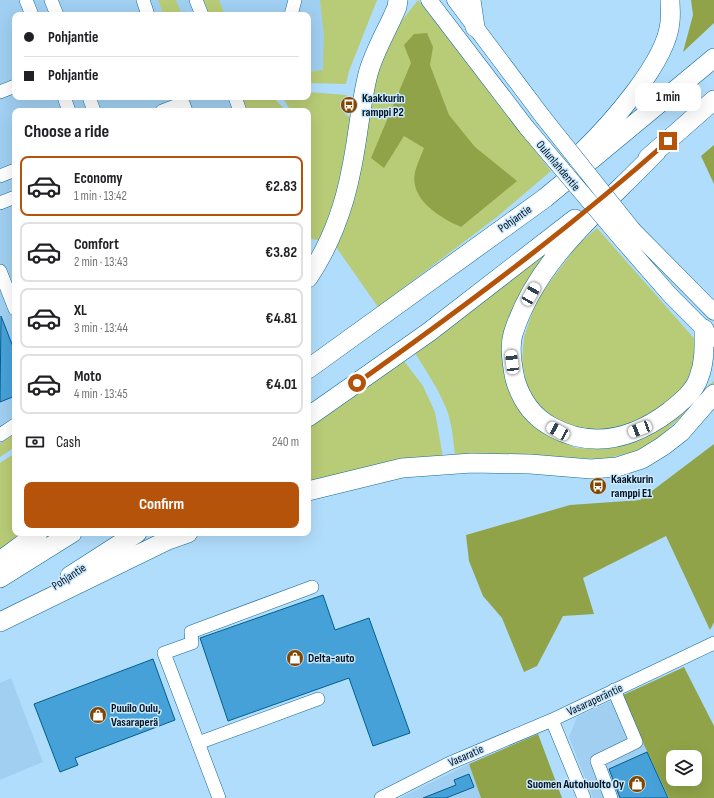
<!DOCTYPE html>
<meta charset="utf-8">
<style>
body{margin:0;font-family:"Sofia Sans Condensed",sans-serif;background:#f6f6f6;color:#202124;height:100vh;display:flex;flex-direction:column;font-size:15px;white-space:nowrap}
*{box-sizing:border-box;margin:0}
p{font-size:13px;color:#757577}
.icon{flex:none;width:22px;height:22px;fill:none;stroke:currentColor;stroke-width:2;stroke-linecap:round;stroke-linejoin:round}
.map{position:relative;flex:1;overflow:hidden}
.details{position:absolute;left:12px;top:108px;width:299px;height:428px;display:flex;flex-direction:column;background:#fff;border-radius:8px;box-shadow:0 4px 16px #0002}
.details>*{flex:none}
.banner{position:absolute;left:12px;top:12px;width:299px;height:88px;border-radius:8px;box-shadow:0 4px 16px #0002;display:grid;align-content:center;height:88px;padding:0 12px;background:#fff}
.buttons{position:absolute;left:666px;top:750px;display:grid;gap:8px}
.buttons a{display:grid;place-items:center;width:36px;height:36px;border-radius:8px;background:#fff;box-shadow:0 4px 16px #0002;font-size:20px}
.end{position:absolute;width:18px;height:18px;margin:-9px;border:5px solid #b45309;background:#fff;box-shadow:0 0 0 2px #fff}
.from{border-radius:50%}
.bubble{position:absolute;height:28px;border-radius:8px;background:#fff;box-shadow:0 4px 16px #0002;font-size:13px;font-weight:700;line-height:28px;text-align:center}
.car{position:absolute;width:12px;height:24px;margin:-12px -6px;border-radius:5px;box-shadow:0 0 3px 1px #0007;background:linear-gradient(#fff 24%,#345 0 40%,#fff 0 76%,#345 0 86%,#fff 0)}
.banner b{display:flex;align-items:center;gap:14px;height:38px;font-size:15px}
.banner b+b{border-top:1px solid #e0e0e0}
.banner i{width:10px;height:10px;background:#202124}
ul{padding:0;list-style:none}
li{display:flex;align-items:center;gap:12px;height:60px;margin:0 8px 6px;padding:0 4px;border:2px solid #e0e0e0;border-radius:8px}
li div{flex:1}
li b{display:block;font-size:15px}
li em{font-style:normal;font-weight:700}
li.on{border-color:#b45309}
li>.icon{width:36px;height:36px;stroke-width:1.5}
h2{padding:0 12px;font-size:18px;line-height:48px}
.pay{display:flex;align-items:center;gap:10px;height:44px;padding:0 12px;font-size:15px}
.pay p{margin-inline-start:auto}
.action{display:flex;gap:8px;margin-top:auto;padding:8px 12px}
.action a{flex:1;height:46px;border-radius:8px;background:#b45309;color:#fff;font-size:16px;font-weight:700;line-height:46px;text-align:center}
.map>svg:first-child{display:block}
.built{fill:#a0cff1}
.green{fill:#b8cb76}
.forest{fill:#90a348;fill-rule:evenodd}
.building{fill:#47a1d9;stroke:#005f8c}
.lines{fill:none;stroke-linecap:round;stroke-linejoin:round}
.minor-casing{stroke:#136997;stroke-width:14}
.major-casing{stroke:#136997;stroke-width:17}
.highway-casing{stroke:#136997;stroke-width:20}
.minor{stroke:#fff;stroke-width:13}
.major{stroke:#fff;stroke-width:16}
.highway{stroke:#fff;stroke-width:19}
.major-bridge-casing{stroke:#136997;stroke-width:17;stroke-linecap:butt}
.major-bridge{stroke:#fff;stroke-width:16}
.route{stroke:#b45309;stroke-width:5}
.labels{text-anchor:middle;dominant-baseline:central;stroke-width:3;stroke-linejoin:round;paint-order:stroke}
.poi-label{font-size:12px;font-weight:bold;fill:#001321;stroke:#cbe8fd;text-anchor:start}
.street-label{font-size:12px;fill:#001321;stroke:#cbe8fd}
</style>
<div class="map">
<svg width="714" height="798" viewBox="0 0 714 798">
<rect width="100%" height="100%" fill="#b1ddfc"/>
<path class="built" d="M 0,0 L 322,0 L 326,74 L 308,76 L 308,15 L 15,15 L 15,97 L 244,97 L 250,111 L 15,111 L 15,436 L 0,447 Z
M 11,678 L 43,762 L 0,780 L 0,683 Z
M 621,696 L 669,798 L 593,798 L 569,737 L 577,717 Z
M 469,764 L 481,798 L 400,798 Z"/>
<path class="green" d="M 158,0 L 176,0 L 182,15 L 164,15 Z
M 203,0 L 219,0 L 225,15 L 209,15 Z
M 320,0 L 377,0 L 349,71 L 346,84 L 308,83 L 308,72 L 323,70 L 324,35 Z
M 418,0 L 551,171 L 498,216 L 378,307 L 336,247 L 352,204 L 375,76 L 393,32 Z
M 308,92 L 347,95 L 344,113 L 350,117 C 349,163 338,199 321,241 L 308,238 L 308,111 L 291,111 L 282,97 L 308,97 Z
M 242,97 L 273,97 L 286,111 L 247,111 Z
M 597,228 L 699,344 L 696,371 L 683,391 L 655,415 L 615,431 L 580,432 L 540,410 L 528,390 L 522,363 L 524,337 L 537,299 L 577,246 Z
M 563,239 L 511,324 L 526,417 L 548,436 L 576,448 L 607,449 L 652,433 L 714,381 L 714,386 L 655,441 L 636,451 L 605,459 L 455,454 C 453,439 452,422 446,408 C 438,388 426,371 415,353 Z
M 404,361 L 423,386 L 435,412 L 443,457 L 308,485 L 308,426 Z
M 15,433 L 15,447 L 0,457 L 0,444 Z
M 15,453 L 15,533 L 31,533 L 0,555 L 0,463 Z"/>
<path class="forest" d="M 691,0 L 714,0 L 714,23 L 683,52 L 693,15 Z
M 427,33 L 433,47 L 430,65 L 449,115 L 475,147 L 517,181 L 461,227 C 440,218 409,199 415,172 C 417,164 421,156 424,148 L 404,136 L 384,168 L 371,158 L 411,63 L 404,45 L 414,34 Z
M 714,145 L 714,184 L 701,156 Z
M 714,444 L 714,622 L 710,630 L 666,536 L 583,578 L 594,614 L 563,616 L 537,666 L 524,672 L 502,618 L 483,596 L 469,561 L 466,535 L 570,505 L 640,500 Z
M 684,667 L 714,726 L 714,798 L 669,798 L 621,696 ZM 673,757 L 695,757 L 695,779 L 673,779 Z
M 538,734 L 562,798 L 481,798 L 469,764 Z"/>
<path class="building" d="M 1,316 L 15,352 L 15,396 L 0,402 Z
M 323,595 L 335,630 L 369,618 L 410,733 L 373,746 L 349,678 L 228,721 L 200,638 Z
M 153,659 L 175,720 L 75,758 L 78,765 L 60,772 L 34,704 Z
M 647,752 L 668,798 L 620,798 L 609,769 Z
M 469,774 L 474,787 L 446,798 L 423,798 L 456,785 L 454,780 Z"/>
<g class="lines">
<g class="minor-casing">
<path id="minor" d="M 26,0 L 32,15
M 51,0 L 57,15
M 143,0 L 148,15
M 196,0 L 202,15
M 291,15 L 295,0
M 0,92 L 15,86
M 64,97 L 69,111
M 89,97 L 94,111
M 235,97 L 240,111
M 162,111 L 183,103 L 186,111
M 0,176 L 15,170
M 0,203 L 15,197
M 0,271 L 15,309
M 0,435 L 15,425
M 198,743 L 318,699
M 219,798 L 164,653 L 192,643 L 191,632 L 312,587
M 381,798 L 450,763 L 552,720
M 584,798 L 552,720 L 714,643
M 611,798 L 597,761 L 636,742 L 614,690"/>
</g>
<g class="major-casing">
<path id="major" d="M 429,0 L 527,128
M 455,0 L 543,117
M 633,230 L 714,312
M 622,240 L 670,295 L 714,339"/>
</g>
<g class="highway-casing">
<path id="highway" d="M 471,0 L 475,27
M 657,151 C 604,207 537,257 513,334 C 509,348 512,365 515,379 C 521,400 533,417 552,427 C 594,450 634,438 670,411 C 681,402 695,391 699,377 C 705,362 704,346 704,329
M 580,154 C 608,127 667,62 670,22 C 671,15 670,7 670,0
M 648,158 L 714,100
M 308,278 C 329,247 344,208 351,171 C 358,139 360,106 368,74 C 374,51 388,29 397,7 L 398,0
M 308,369 L 545,198 L 714,58
M 308,417 L 429,332 L 575,219
M 308,491 L 402,468 L 472,463 L 530,464 L 591,469 L 617,467 L 642,459 L 663,446 L 681,432 L 714,394
M 0,561 L 38,533
M 70,576 L 137,533
M 0,578 L 72,533
M 0,622 L 168,540 L 188,533"/>
</g>
<use href="#minor" class="minor"/>
<use href="#major" class="major"/>
<use href="#highway" class="highway"/>
<g class="major-bridge-casing">
<path id="major-bridge" d="M 543,117 L 633,230
M 527,128 L 622,240"/>
</g>
<use href="#major-bridge" class="major-bridge"/>
</g>
<g class="lines">
<path class="route" d="M 357,383 C 464,307 570,228 668,141"/>
</g>
<defs>
<g id="bus-disc" transform="scale(0.9)"><circle r="9.5" fill="#824601" stroke="#cbe8fd"/><path d="M-5-6H5V4H4V6H2V4H-2V6H-4V4H-5ZM-3.5-4V0h7V-4ZM-3.5 1.2v1.5H-2V1.2ZM2 1.2v1.5H3.5V1.2Z" fill="#fff"/></g>
<g id="shop-disc" transform="scale(0.9)"><circle r="9.5" fill="#824601" stroke="#cbe8fd"/><path d="M-5-2.5h2.3a2.7 3.5 0 0 1 5.4 0H5L5.5 6h-11ZM-1.5-2.5h3a1.5 2.3 0 0 0-3 0Z" fill="#fff"/></g>
</defs>
<g fill-rule="evenodd">
<use href="#bus-disc" x="349" y="105"/>
<use href="#bus-disc" x="598" y="486"/>
<use href="#shop-disc" x="295" y="658"/>
<use href="#shop-disc" x="98" y="715"/>
<use href="#shop-disc" x="637" y="784"/>
</g>
<g class="labels">
<g class="poi-label">
<text x="362" y="98">Kaakkurin<tspan x="362" dy="14">ramppi P2</tspan></text>
<text x="611" y="479">Kaakkurin<tspan x="611" dy="14">ramppi E1</tspan></text>
<text x="308" y="658">Delta-auto</text>
<text x="111" y="708">Puuilo Oulu,<tspan x="111" dy="14">Vasaraperä</tspan></text>
<text x="624" y="784" text-anchor="end">Suomen Autohuolto Oy</text>
</g>
<g class="street-label">
<text transform="translate(558 166) rotate(50)">Oulunlahdentie</text>
<text transform="translate(515 219) rotate(-35)">Pohjantie</text>
<text transform="translate(69 577) rotate(-33)">Pohjantie</text>
<text transform="translate(595 700) rotate(-25)">Vasaraperäntie</text>
<text transform="translate(466 756) rotate(-24)">Vasaratie</text>
</g>
</g>
</svg>
<div class="buttons">
<a><svg class="icon" aria-label="layers" viewBox="0 0 24 24"><path d="M12 4l9 5-9 5-9-5zM3 14l9 5 9-5"/></svg></a>
</div>
<i class="end from" style="left:357px;top:383px"></i>
<i class="end" style="left:668px;top:141px"></i>
<div class="bubble" style="left:635px;top:83px;width:66px">1 min</div>
<i class="car" style="left:531px;top:294px;rotate:30deg"></i>
<i class="car" style="left:512px;top:362px;rotate:353deg"></i>
<i class="car" style="left:640px;top:429px;rotate:249deg"></i>
<i class="car" style="left:558px;top:431px;rotate:299deg"></i>
<div class="banner">
<b><i class="from"></i>Pohjantie</b>
<b><i></i>Pohjantie</b>
</div>
<section class="details">
<h2>Choose a ride</h2>
<ul>
<li class="on"><svg class="icon" aria-label="car" viewBox="0 0 24 24"><path d="M5 17H2v-5l4-1 3-4h7l3 4 3 1v5h-3M9 17h6M6 11h13"/><circle cx="7" cy="17" r="2"/><circle cx="17" cy="17" r="2"/></svg><div><b>Economy</b><p>1 min · 13:42</p></div><em>€2.83</em></li>
<li><svg class="icon" aria-label="car" viewBox="0 0 24 24"><path d="M5 17H2v-5l4-1 3-4h7l3 4 3 1v5h-3M9 17h6M6 11h13"/><circle cx="7" cy="17" r="2"/><circle cx="17" cy="17" r="2"/></svg><div><b>Comfort</b><p>2 min · 13:43</p></div><em>€3.82</em></li>
<li><svg class="icon" aria-label="car" viewBox="0 0 24 24"><path d="M5 17H2v-5l4-1 3-4h7l3 4 3 1v5h-3M9 17h6M6 11h13"/><circle cx="7" cy="17" r="2"/><circle cx="17" cy="17" r="2"/></svg><div><b>XL</b><p>3 min · 13:44</p></div><em>€4.81</em></li>
<li><svg class="icon" aria-label="car" viewBox="0 0 24 24"><path d="M5 17H2v-5l4-1 3-4h7l3 4 3 1v5h-3M9 17h6M6 11h13"/><circle cx="7" cy="17" r="2"/><circle cx="17" cy="17" r="2"/></svg><div><b>Moto</b><p>4 min · 13:45</p></div><em>€4.01</em></li>
</ul>
<div class="pay"><svg class="icon" aria-label="cash" viewBox="0 0 24 24"><path d="M3 7h18v10H3z"/><circle cx="12" cy="12" r="2"/></svg>Cash<p>240 m</p></div>
<div class="action"><a>Confirm</a></div>
</section>
</div>
